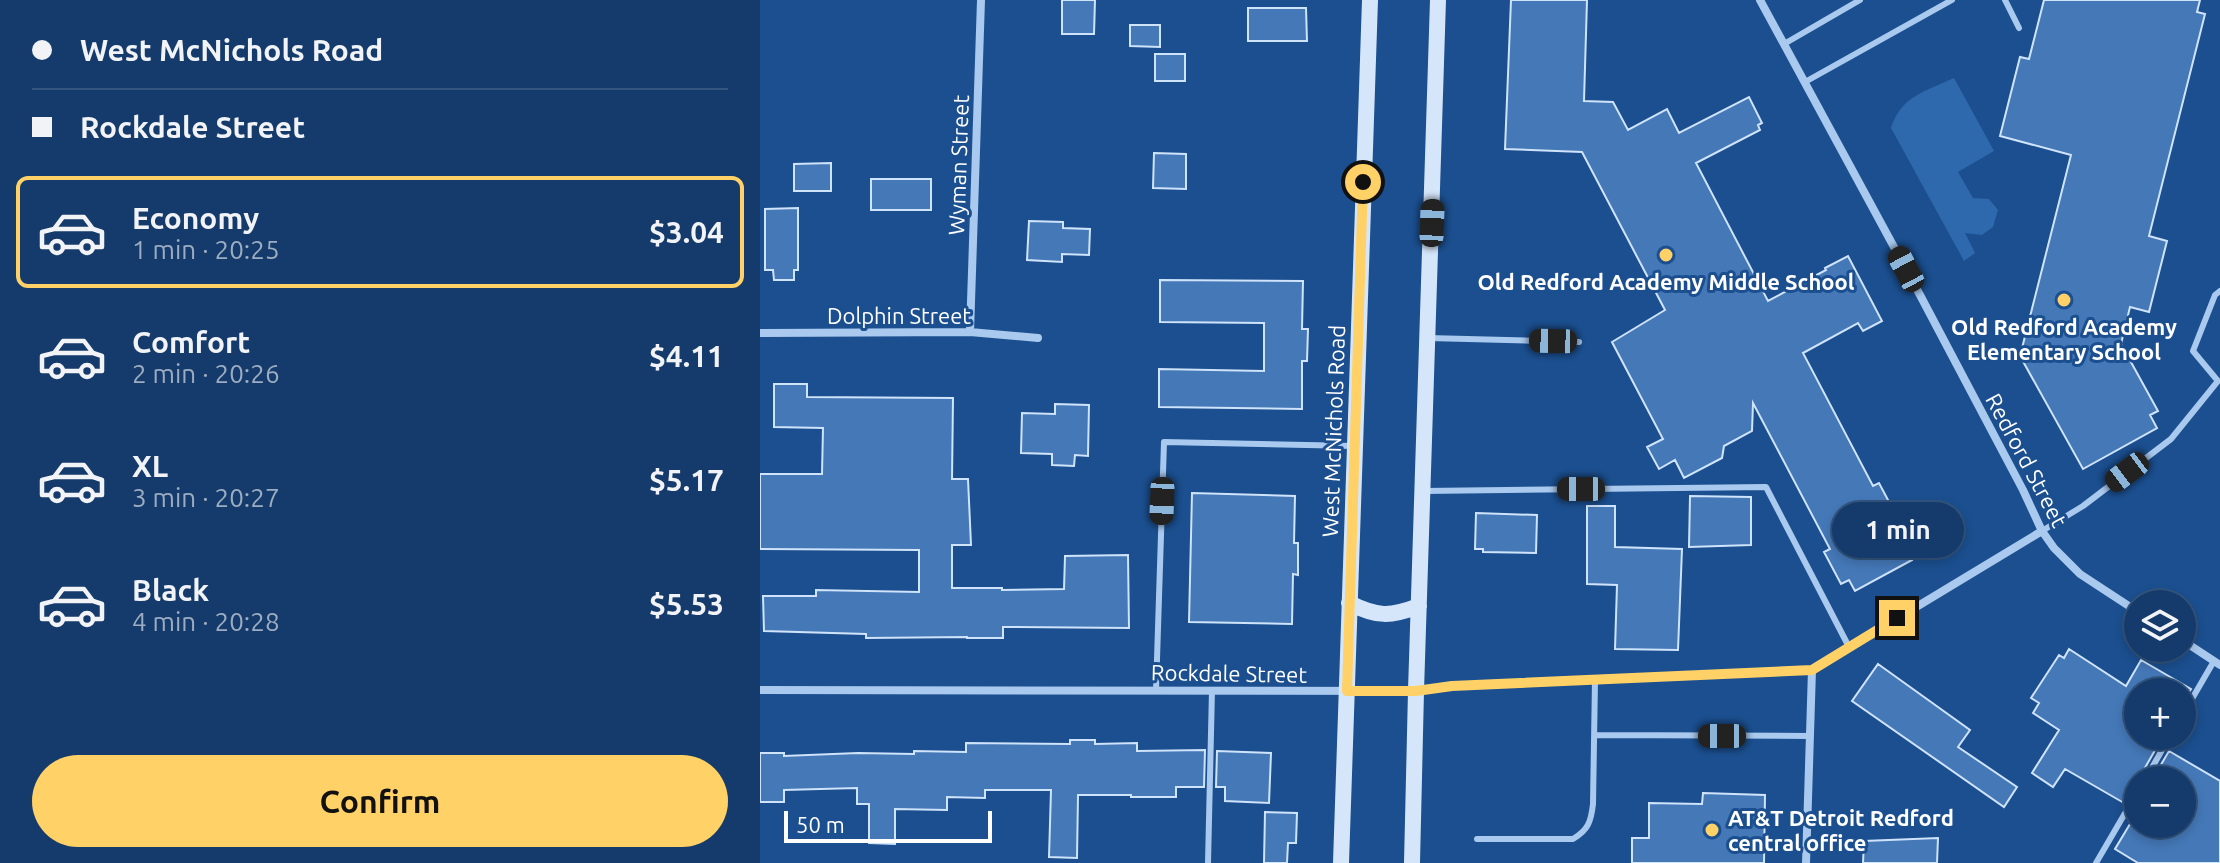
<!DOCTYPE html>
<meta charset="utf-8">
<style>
body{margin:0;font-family:Ubuntu,sans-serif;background:#1d4271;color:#f1f3f6;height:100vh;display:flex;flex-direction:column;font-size:30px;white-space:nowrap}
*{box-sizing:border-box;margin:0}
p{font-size:26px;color:#9dadc1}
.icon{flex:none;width:44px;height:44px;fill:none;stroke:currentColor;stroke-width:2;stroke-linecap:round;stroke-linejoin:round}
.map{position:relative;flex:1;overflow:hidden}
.sheet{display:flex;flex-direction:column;background:#143b6b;width:760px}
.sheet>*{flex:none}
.banner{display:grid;align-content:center;height:176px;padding:0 32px;background:#143b6b}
.fabs{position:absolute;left:1364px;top:590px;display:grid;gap:16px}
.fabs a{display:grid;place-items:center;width:72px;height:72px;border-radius:50%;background:#143b6b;box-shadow:0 4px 12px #0003,0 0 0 2px #33557e;font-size:40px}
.scale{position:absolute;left:24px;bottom:20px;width:208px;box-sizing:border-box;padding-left:8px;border:4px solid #fff;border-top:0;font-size:22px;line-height:28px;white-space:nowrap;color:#fff;-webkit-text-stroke:6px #1b4f8f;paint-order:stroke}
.end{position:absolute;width:36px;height:36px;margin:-18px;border:10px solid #ffd166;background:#111;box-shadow:0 0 0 4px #111}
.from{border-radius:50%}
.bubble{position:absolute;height:56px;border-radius:28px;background:#143b6b;box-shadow:0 4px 12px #0003,0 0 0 2px #33557e;font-size:26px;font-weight:700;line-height:56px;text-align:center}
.car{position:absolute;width:24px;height:48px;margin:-24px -12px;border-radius:10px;box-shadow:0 0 6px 2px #0007;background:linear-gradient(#222 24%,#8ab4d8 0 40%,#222 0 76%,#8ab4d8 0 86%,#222 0)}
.banner b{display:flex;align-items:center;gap:28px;height:76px;font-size:30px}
.banner b+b{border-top:2px solid #33557e}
.banner i{width:20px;height:20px;background:#f1f3f6}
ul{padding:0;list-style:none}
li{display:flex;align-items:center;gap:24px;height:112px;margin:0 16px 12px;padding:0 16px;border:4px solid transparent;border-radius:12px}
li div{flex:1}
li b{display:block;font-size:30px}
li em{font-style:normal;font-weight:700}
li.selected{border-color:#ffd166}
li>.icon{width:72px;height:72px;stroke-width:1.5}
.action{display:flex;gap:16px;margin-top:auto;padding:16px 32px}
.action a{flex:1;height:92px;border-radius:48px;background:#ffd166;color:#111;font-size:32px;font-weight:700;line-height:92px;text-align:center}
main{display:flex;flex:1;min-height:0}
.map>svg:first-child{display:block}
.green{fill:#2e69ad}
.building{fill:#4478b7;stroke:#cfe3fa;stroke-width:2}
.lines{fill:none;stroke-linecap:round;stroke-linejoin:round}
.lane{stroke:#a9c9ee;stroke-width:6}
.street{stroke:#a9c9ee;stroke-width:8}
.secondary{stroke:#d6e6fa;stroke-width:16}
.route{stroke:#ffd166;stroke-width:10}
.poi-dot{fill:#ffd166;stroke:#1b4f8f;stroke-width:3}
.labels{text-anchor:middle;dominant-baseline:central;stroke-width:6;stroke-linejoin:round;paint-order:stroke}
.street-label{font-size:22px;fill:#fff;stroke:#1b4f8f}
.poi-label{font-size:22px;font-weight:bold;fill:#fff;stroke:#1b4f8f}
</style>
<main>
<section class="sheet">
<div class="banner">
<b><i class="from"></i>West McNichols Road</b>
<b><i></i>Rockdale Street</b>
</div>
<ul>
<li class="selected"><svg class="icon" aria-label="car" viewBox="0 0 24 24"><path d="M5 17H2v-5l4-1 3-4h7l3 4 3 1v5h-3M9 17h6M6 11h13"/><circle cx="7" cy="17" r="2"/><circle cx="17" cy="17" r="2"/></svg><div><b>Economy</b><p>1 min · 20:25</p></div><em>$3.04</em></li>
<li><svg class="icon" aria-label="car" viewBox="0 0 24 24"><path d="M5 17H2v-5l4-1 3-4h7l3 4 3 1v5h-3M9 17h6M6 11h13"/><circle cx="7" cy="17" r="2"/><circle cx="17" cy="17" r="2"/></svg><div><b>Comfort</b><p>2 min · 20:26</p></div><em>$4.11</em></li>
<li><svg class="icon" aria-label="car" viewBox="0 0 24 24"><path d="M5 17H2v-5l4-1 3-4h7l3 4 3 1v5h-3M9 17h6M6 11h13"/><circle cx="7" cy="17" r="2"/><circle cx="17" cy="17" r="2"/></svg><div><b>XL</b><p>3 min · 20:27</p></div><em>$5.17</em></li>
<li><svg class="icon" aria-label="car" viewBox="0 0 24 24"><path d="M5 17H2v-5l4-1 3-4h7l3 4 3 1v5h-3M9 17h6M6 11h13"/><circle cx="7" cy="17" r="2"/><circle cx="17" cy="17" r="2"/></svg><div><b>Black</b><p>4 min · 20:28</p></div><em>$5.53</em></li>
</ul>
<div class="action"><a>Confirm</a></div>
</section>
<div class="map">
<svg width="1460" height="863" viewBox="0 0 1460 863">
<rect width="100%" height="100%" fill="#1b4f8f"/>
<path class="green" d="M 1194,78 L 1234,151 L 1198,172 L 1213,198 L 1229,199 L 1238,210 L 1233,227 L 1222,235 L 1205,233 L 1215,253 L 1204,261 L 1131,128 C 1141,96 1166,91 1194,78 Z"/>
<path class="building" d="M 302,0 L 335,0 L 334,34 L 302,34 Z
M 751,0 L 827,0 L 824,101 L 853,102 L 868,130 L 907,109 L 919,133 L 989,97 L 1002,123 L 998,125 L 1000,130 L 936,163 L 1008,301 L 1066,270 L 1065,268 L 1088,256 L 1122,321 L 1103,331 L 1098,323 L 1043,353 L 1113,486 L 1119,483 L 1136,515 L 1130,518 L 1152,560 L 1095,591 L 1089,580 L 1081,584 L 1064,552 L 1070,549 L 993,403 L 992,431 L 964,446 L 962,458 L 924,478 L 915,460 L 899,469 L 887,447 L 903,439 L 852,342 L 905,310 L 822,152 L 745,149 Z
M 1284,0 L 1440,0 L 1437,12 L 1445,14 L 1389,236 L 1407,241 L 1389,312 L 1370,307 L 1361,344 L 1398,411 L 1390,415 L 1397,428 L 1323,469 L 1260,356 L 1311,155 L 1240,136 L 1260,57 L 1269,59 Z
M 488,8 L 546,8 L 547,41 L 488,41 Z
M 370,25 L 400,25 L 400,47 L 370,46 Z
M 395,54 L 425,54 L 425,81 L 395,81 Z
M 394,153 L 426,154 L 426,189 L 393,188 Z
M 71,163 L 71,191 L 34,191 L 34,164 Z
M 111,179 L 171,179 L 171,210 L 111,210 Z
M 38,208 L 38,270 L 34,270 L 34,280 L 14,280 L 13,270 L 5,270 L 5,209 Z
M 269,221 L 303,222 L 303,228 L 330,229 L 329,255 L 302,254 L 302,262 L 267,260 Z
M 400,280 L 543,281 L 542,329 L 548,329 L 547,361 L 542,361 L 542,409 L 399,407 L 399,369 L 504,371 L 504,323 L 400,322 Z
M 14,384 L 47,384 L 47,397 L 193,398 L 192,479 L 208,479 L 211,545 L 192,545 L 192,588 L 242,588 L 242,590 L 304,589 L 305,556 L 368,555 L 369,628 L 243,627 L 243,638 L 207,638 L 207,637 L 106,638 L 106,634 L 4,631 L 3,596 L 56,596 L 56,590 L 159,592 L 159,550 L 0,549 L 0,474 L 62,474 L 63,428 L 14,427 Z
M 295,404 L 329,405 L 328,456 L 315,455 L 314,466 L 292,465 L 292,454 L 261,453 L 262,413 L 295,414 Z
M 432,493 L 535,496 L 534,543 L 538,543 L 538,575 L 533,574 L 532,624 L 429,622 Z
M 930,496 L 991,497 L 991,545 L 929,547 Z
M 827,506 L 855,506 L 855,547 L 922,549 L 918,650 L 855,649 L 857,585 L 827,584 Z
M 716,513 L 777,515 L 776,553 L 723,552 L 723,549 L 715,549 Z
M 1309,649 L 1366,686 L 1381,660 L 1431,689 L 1429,692 L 1375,692 L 1378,694 L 1378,736 L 1383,736 L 1398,745 L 1378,780 L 1378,785 L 1373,787 L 1364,803 L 1305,769 L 1293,787 L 1272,773 L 1299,730 L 1273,713 L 1279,703 L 1271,698 L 1299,655 L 1304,658 Z
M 1118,664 L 1210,730 L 1198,747 L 1257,787 L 1244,807 L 1092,701 Z
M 310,740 L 335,740 L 335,744 L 377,743 L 377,751 L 445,750 L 444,787 L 416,787 L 416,797 L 371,797 L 371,795 L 318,795 L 317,858 L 289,857 L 291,790 L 225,790 L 225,798 L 187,797 L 187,810 L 135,809 L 135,844 L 109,843 L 109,804 L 97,804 L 97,788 L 24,790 L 24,802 L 0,802 L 0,753 L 24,753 L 24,756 L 98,753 L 154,754 L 154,751 L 206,752 L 206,743 L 310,744 Z
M 457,751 L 511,753 L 509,803 L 465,801 L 465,787 L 456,787 Z
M 1409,751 L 1460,781 L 1460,863 L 1378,863 L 1355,849 L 1370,824 L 1422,824 L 1422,780 L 1392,780 Z
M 943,793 L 1005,795 L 1004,863 L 872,863 L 872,838 L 889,838 L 889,803 L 942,804 Z
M 505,812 L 537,813 L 536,843 L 528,843 L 527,863 L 504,863 Z
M 1178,838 L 1177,863 L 1103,863 L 1104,841 Z"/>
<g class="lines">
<path class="lane" d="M 1245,0 L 1259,28
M 1024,44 L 1100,0
M 1045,82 L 1192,0
M 668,338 L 819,342
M 663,491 L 1006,487 L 1089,647
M 1282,531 L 1323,506 L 1411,439 L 1458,381 L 1433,351 L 1455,295 L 1460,291
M 396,690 L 404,442 L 595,446
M 1422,716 L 1454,661
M 835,735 L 1050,736
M 1385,780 L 1410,736
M 717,839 L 813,839 C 828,830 831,822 833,804 L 835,680
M 448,863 L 452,690
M 1336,863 L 1378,791"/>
<path class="street" d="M 1000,0 L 1160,295 L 1263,490 L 1282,531 L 1294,548 L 1320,574 L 1378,612
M 210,332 L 221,0
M 0,333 L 210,332 L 278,338
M 1422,640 L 1460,665
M 0,690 L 656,691 L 692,686 L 1052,670 L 1282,531
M 1046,863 L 1052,670"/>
<path class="secondary" d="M 589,603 C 617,617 630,617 659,606
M 581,863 L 610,0
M 652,863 L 656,691 L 678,0"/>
</g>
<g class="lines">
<path class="route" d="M 603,182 L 587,691 L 656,691 L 692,686 L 1052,670 L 1137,618"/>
</g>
<g class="poi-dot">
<circle cx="906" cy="255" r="8"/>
<circle cx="1304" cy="300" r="8"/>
<circle cx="952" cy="830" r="8"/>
</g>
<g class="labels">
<g class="street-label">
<text transform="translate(198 165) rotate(-88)">Wyman Street</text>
<text x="139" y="315">Dolphin Street</text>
<text transform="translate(573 431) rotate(-88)">West McNichols Road</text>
<text transform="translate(1267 460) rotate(62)">Redford Street</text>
<text transform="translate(469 673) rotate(1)">Rockdale Street</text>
</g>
<g class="poi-label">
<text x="906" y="281">Old Redford Academy Middle School</text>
<text x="1304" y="326">Old Redford Academy<tspan x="1304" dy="25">Elementary School</tspan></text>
<text x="968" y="817" text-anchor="start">AT&amp;T Detroit Redford<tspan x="968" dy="25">central office</tspan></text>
</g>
</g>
</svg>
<div class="fabs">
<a><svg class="icon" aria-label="layers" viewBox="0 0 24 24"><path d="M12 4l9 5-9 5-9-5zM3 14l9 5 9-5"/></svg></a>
<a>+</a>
<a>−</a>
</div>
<div class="scale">50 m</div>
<i class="end from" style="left:603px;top:182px"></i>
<i class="end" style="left:1137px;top:618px"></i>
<div class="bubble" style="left:1072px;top:502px;width:132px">1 min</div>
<i class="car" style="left:672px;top:223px;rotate:2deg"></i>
<i class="car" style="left:1146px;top:269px;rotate:332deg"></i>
<i class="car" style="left:793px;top:341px;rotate:271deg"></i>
<i class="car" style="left:1367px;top:472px;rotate:233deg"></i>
<i class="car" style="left:821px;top:489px;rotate:270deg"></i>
<i class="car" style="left:402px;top:501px;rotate:182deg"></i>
<i class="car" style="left:962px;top:736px;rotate:270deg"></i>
</div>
</main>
